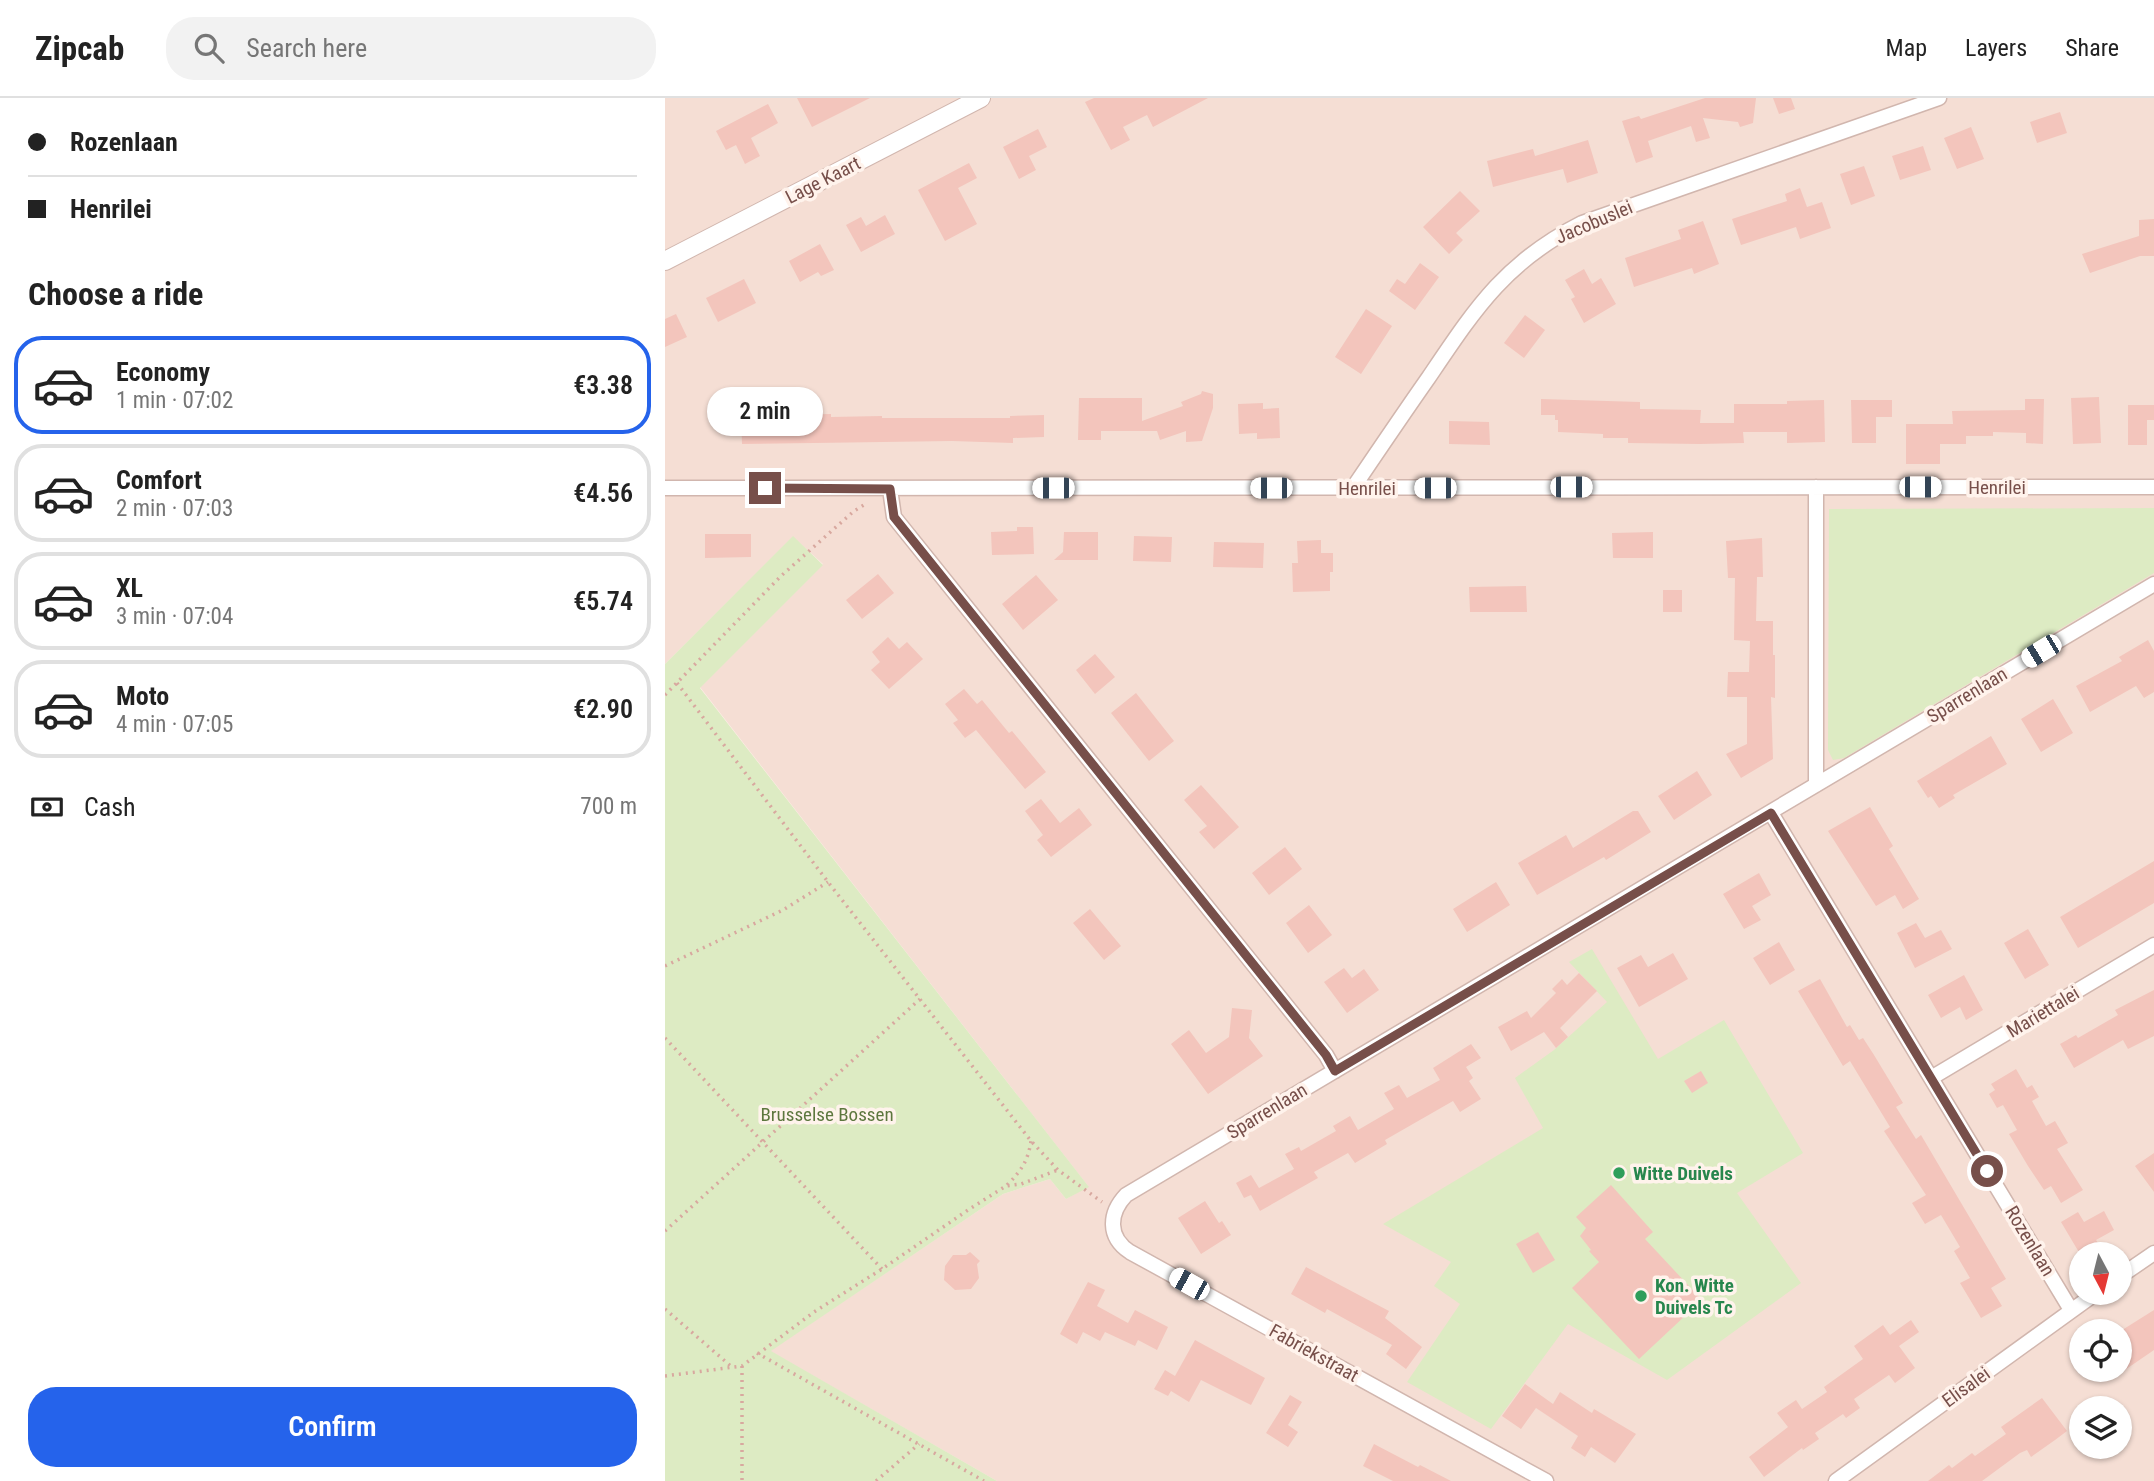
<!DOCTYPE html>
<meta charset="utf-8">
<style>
body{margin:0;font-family:"Roboto Condensed",sans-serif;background:#f2f2f2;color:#222;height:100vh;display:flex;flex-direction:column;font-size:26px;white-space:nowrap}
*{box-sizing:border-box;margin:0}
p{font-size:23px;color:#767676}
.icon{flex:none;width:38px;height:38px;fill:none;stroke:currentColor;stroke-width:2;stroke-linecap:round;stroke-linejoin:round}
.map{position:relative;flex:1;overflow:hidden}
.sheet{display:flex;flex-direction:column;background:#fff;width:665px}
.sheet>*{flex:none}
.top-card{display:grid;align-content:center;height:154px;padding:0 28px;background:#fff}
.needle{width:46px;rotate:173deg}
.buttons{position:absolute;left:1404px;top:1144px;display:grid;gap:14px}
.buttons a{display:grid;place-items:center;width:63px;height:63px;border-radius:50%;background:#fff;box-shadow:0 2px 5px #0004;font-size:35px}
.end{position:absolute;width:32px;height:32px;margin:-16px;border:9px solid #774f4a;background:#fff;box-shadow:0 0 0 4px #fff}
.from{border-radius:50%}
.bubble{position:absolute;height:49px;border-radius:24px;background:#fff;box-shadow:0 2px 5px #0004;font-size:23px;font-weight:600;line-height:49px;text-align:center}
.car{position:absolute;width:21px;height:42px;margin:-21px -10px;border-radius:9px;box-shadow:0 0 5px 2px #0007;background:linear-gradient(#fff 24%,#345 0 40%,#fff 0 76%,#345 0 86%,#fff 0)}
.top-card b{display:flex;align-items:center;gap:24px;height:66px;font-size:26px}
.top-card b+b{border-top:2px solid #e0e0e0}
.top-card i{width:18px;height:18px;background:#222}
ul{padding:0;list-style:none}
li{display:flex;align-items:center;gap:21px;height:98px;margin:0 14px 10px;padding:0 14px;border:4px solid #e0e0e0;border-radius:28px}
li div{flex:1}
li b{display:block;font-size:26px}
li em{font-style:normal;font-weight:600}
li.selected{border-color:#2563eb}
li>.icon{width:63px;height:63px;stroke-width:1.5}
h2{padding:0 28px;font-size:32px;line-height:84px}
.pay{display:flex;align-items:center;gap:18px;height:77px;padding:0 28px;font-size:26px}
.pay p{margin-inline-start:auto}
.cta{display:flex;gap:14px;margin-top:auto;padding:14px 28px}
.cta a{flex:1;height:80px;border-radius:28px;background:#2563eb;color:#fff;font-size:28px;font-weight:600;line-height:80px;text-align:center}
header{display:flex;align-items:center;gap:42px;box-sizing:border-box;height:98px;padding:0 35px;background:#fff;border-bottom:2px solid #e0e0e0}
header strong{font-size:33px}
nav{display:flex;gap:38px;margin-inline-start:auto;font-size:24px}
.search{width:490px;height:63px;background:#f2f2f2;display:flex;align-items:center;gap:18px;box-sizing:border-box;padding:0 24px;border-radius:28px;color:#767676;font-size:26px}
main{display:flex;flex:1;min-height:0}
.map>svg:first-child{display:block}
.residential{fill:#f5ded4;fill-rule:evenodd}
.green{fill:#ddebc3}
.building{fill:#f3c5bc}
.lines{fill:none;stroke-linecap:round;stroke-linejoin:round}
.minor-casing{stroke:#d1b6ae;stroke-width:17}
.tertiary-casing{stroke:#d1b6ae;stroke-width:20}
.path{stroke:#d8a89f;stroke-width:3.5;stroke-dasharray:2 5;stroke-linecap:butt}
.minor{stroke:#fff;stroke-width:14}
.tertiary{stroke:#fff;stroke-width:18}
.route{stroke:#774f4a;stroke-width:9}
.leisure-dot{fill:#2e9e5b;stroke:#fff3ec;stroke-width:2.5}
.labels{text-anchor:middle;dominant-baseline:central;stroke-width:7;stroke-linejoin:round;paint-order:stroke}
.street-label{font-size:19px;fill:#774f4a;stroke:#fff3ec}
.park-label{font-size:19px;fill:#5d773e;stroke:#fff3ec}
.leisure-label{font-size:19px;font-weight:bold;fill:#27864d;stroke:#fff3ec;text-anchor:start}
</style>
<header>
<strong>Zipcab</strong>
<div class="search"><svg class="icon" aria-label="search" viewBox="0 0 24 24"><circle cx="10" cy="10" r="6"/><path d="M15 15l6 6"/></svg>Search here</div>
<nav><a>Map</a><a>Layers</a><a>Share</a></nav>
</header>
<main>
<section class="sheet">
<div class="top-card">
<b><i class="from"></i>Rozenlaan</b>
<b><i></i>Henrilei</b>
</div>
<h2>Choose a ride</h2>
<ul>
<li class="selected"><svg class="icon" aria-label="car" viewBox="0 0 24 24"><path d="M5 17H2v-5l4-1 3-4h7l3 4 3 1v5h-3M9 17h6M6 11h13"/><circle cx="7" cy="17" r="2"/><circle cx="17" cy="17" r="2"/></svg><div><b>Economy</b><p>1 min · 07:02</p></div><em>€3.38</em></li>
<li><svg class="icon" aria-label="car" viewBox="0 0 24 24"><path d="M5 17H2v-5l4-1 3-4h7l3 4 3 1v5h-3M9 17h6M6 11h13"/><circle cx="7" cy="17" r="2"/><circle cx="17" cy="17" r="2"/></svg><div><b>Comfort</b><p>2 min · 07:03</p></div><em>€4.56</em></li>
<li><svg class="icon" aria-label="car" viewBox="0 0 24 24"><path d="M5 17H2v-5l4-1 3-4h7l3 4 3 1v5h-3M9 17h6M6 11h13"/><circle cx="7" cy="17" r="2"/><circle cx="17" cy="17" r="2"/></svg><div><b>XL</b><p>3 min · 07:04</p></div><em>€5.74</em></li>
<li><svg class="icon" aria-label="car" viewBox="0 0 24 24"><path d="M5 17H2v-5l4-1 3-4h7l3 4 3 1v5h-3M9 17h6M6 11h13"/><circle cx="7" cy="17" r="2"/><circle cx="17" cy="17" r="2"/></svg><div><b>Moto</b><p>4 min · 07:05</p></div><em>€2.90</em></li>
</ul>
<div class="pay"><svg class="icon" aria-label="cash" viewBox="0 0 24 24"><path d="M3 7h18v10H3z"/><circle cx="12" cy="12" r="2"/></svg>Cash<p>700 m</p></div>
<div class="cta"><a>Confirm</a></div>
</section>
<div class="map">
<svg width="1489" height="1383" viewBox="0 0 1489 1383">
<rect width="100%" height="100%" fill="#fdeee6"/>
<path class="residential" d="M 0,0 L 1489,0 L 1489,1383 L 332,1383 L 105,1253 L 338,1096 L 385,1081 L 401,1101 L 423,1088 L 35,589 L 158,466 L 128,439 L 0,566 ZM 1416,1157 L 1454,1157 L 1454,1195 L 1416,1195 ZM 1416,1234 L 1454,1234 L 1454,1272 L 1416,1272 ZM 1416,1311 L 1454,1311 L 1454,1349 L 1416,1349 Z"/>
<path class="green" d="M 1489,410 L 1489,475 L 1179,660 L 1168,662 L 1163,652 L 1164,411 Z
M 128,438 L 158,467 L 35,590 L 424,1089 L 401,1101 L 385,1081 L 338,1096 L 106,1253 L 332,1383 L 0,1383 L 0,566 Z
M 927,851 L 993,961 L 1059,922 L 1138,1055 L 1072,1095 L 1136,1185 L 1002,1282 L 903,1226 L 826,1331 L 742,1284 L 795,1206 L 769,1188 L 786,1164 L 718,1126 L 878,1030 L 850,980 L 889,952 L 942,904 L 904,864 Z"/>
<path class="building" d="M 132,0 L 205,0 L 147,29 Z
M 429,0 L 543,0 L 488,29 L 482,17 L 458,29 L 465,42 L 446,52 L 420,4 Z
M 1040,0 L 1091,0 L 1088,25 L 1075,29 L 1073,24 L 1038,20 L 1045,40 L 1031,44 L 1026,28 L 983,43 L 988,59 L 971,65 L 957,23 L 974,18 L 976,21 Z
M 1108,0 L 1126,0 L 1130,11 L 1114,16 Z
M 103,6 L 113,25 L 86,40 L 95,58 L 80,66 L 71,47 L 61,52 L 51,33 Z
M 1395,14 L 1402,35 L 1372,45 L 1365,24 Z
M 1306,29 L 1319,61 L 1292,71 L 1279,40 Z
M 373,31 L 382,49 L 364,58 L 371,72 L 354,81 L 338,49 Z
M 923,42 L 933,75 L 902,85 L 898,71 L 828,89 L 822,63 L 868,51 L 870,58 Z
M 1258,48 L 1266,72 L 1235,82 L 1227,58 Z
M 304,65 L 312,80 L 293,90 L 312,126 L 280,143 L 253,92 Z
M 1199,68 L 1210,98 L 1186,107 L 1175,76 Z
M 1135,90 L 1142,109 L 1157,104 L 1166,130 L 1135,141 L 1131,129 L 1076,147 L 1067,121 L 1122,103 L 1120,96 Z
M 795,93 L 815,113 L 791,135 L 798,142 L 784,156 L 758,129 Z
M 220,117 L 230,136 L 196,154 L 181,127 L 196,119 L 201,128 Z
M 1489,121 L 1489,158 L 1475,158 L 1425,175 L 1417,156 L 1474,138 L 1474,122 Z
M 1038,123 L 1054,166 L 1029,176 L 1027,170 L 969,189 L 960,160 L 1016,141 L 1013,132 Z
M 155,146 L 169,172 L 156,178 L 153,174 L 135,184 L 124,163 Z
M 755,165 L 774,179 L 750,212 L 724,193 L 732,181 L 740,186 Z
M 919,171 L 927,186 L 936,180 L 951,206 L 919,225 L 906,201 L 910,199 L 900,182 Z
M 79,181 L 91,205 L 53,224 L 41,200 Z
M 701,211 L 727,228 L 696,276 L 670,259 Z
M 11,216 L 22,239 L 0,249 L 0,221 Z
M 860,217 L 880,232 L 859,260 L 839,245 Z
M 537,293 L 548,296 L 548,310 L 537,343 L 521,344 L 521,333 L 495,342 L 492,333 L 436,333 L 436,342 L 413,342 L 414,300 L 477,300 L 477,323 L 518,308 L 516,304 L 536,296 Z
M 1434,299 L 1436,345 L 1408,346 L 1406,300 Z
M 876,301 L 975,304 L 975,311 L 1036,312 L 1035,325 L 1069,325 L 1069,306 L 1122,306 L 1122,303 L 1159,302 L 1160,344 L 1122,345 L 1122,334 L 1078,334 L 1079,345 L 1035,346 L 963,345 L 963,340 L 938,340 L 938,336 L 893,334 L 893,322 L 890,322 L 890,317 L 876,317 Z
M 1360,301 L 1379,301 L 1378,346 L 1361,345 L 1361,335 L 1328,334 L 1328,338 L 1301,338 L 1301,346 L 1275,346 L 1275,366 L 1241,366 L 1241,326 L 1288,326 L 1287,313 L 1360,312 Z
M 1186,302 L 1227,302 L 1227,319 L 1211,319 L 1211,345 L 1187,345 Z
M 598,305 L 598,311 L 614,310 L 615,340 L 592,341 L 592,335 L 574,336 L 573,306 Z
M 1463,307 L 1489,307 L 1489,322 L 1482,322 L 1482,347 L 1463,347 Z
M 166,316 L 166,319 L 217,318 L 217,320 L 345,320 L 345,318 L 379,317 L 379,339 L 348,340 L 348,345 L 287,343 L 77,346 L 76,318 Z
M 784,323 L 824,324 L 825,347 L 784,346 Z
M 352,429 L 368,429 L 369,456 L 327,457 L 326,434 L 352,433 Z
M 399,434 L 433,434 L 433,462 L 389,462 L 398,454 Z
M 988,434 L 988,460 L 948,460 L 947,435 Z
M 40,436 L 86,436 L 86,459 L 40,460 Z
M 469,438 L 507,439 L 506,464 L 468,463 Z
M 1097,440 L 1098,479 L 1092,479 L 1091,523 L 1108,523 L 1108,557 L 1110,557 L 1110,600 L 1106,599 L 1108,661 L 1076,680 L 1061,656 L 1082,646 L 1082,599 L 1062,599 L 1063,574 L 1084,574 L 1085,543 L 1069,542 L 1070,480 L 1063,480 L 1061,443 Z
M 656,442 L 656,455 L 668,455 L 668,474 L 665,474 L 665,493 L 628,494 L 627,465 L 633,465 L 632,443 Z
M 549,444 L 599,445 L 598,470 L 548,469 Z
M 213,476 L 229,495 L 197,521 L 181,502 Z
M 371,477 L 393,502 L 358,532 L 337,506 Z
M 861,488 L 862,514 L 805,514 L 804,489 Z
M 998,492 L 1017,492 L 1017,514 L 998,514 Z
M 223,539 L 234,551 L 242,544 L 258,561 L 224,591 L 206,572 L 215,564 L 207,554 Z
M 1483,542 L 1489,553 L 1489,594 L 1479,600 L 1471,588 L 1425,614 L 1411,588 L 1457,563 L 1454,559 Z
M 430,556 L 450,579 L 430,596 L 411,572 Z
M 299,591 L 312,606 L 317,602 L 344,635 L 347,633 L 381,674 L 360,691 L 311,632 L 300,640 L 288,625 L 293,622 L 280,606 Z
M 471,595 L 509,643 L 484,663 L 446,615 Z
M 1388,601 L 1408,635 L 1376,654 L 1356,621 Z
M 1326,638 L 1342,666 L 1288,697 L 1290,700 L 1274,710 L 1266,698 L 1263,700 L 1252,683 Z
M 1032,673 L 1047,697 L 1009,722 L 993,698 Z
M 536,687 L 574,729 L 549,751 L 534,734 L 542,728 L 519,702 Z
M 376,701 L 395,725 L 414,710 L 427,727 L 386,759 L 372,742 L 378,737 L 360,713 Z
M 1205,709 L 1228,748 L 1224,751 L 1254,801 L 1238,811 L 1230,797 L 1211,808 L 1163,733 Z
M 968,713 L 973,713 L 986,734 L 941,762 L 939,759 L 872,797 L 853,765 L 901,737 L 908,750 Z
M 620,749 L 637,771 L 604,797 L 587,775 Z
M 1489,763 L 1489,805 L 1413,850 L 1395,819 Z
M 1094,775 L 1106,797 L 1087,808 L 1096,822 L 1079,831 L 1058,796 Z
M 831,784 L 845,807 L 802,834 L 788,811 Z
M 644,807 L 667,837 L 643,855 L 621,825 Z
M 425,811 L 456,848 L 439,862 L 408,825 Z
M 1251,825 L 1260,840 L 1276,832 L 1287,851 L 1250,870 L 1232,835 Z
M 1363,831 L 1384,867 L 1360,881 L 1339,845 Z
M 1114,844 L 1130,872 L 1105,887 L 1088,860 Z
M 1008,855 L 1023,881 L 974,909 L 952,870 L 976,857 L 983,869 Z
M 679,870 L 687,880 L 699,871 L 714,892 L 682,915 L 659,884 Z
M 914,875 L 932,893 L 895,930 L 903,939 L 891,950 L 879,934 L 846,953 L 833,929 L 862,913 L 866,920 L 891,895 L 887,891 L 897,881 L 902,887 Z
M 1299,877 L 1318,912 L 1301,922 L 1295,909 L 1276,920 L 1263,897 Z
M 1155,881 L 1182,929 L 1185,927 L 1194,942 L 1198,940 L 1209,957 L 1238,1005 L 1231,1009 L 1251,1041 L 1256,1037 L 1341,1181 L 1326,1190 L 1337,1208 L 1316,1220 L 1295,1185 L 1305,1180 L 1289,1153 L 1295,1149 L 1276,1117 L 1260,1126 L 1247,1105 L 1261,1097 L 1219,1033 L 1225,1029 L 1185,963 L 1178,968 L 1133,893 Z
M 1489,892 L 1489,938 L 1463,951 L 1458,942 L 1409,970 L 1395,946 L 1411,937 L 1413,940 L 1453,917 L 1450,912 Z
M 567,910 L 587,912 L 584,940 L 598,958 L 543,996 L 506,946 L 524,932 L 541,955 L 564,939 Z
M 806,946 L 816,960 L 801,969 L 808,980 L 804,983 L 816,1001 L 795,1014 L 788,1003 L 720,1042 L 722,1046 L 690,1065 L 683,1055 L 649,1074 L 653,1080 L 595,1113 L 586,1097 L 579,1100 L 571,1085 L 586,1077 L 594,1090 L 629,1071 L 620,1056 L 634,1049 L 636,1053 L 671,1033 L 668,1028 L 685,1018 L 693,1032 L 729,1011 L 719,995 L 734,987 L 742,1000 L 775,982 L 768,970 Z
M 1351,971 L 1362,990 L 1367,987 L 1374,999 L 1367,1003 L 1381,1028 L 1390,1023 L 1403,1045 L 1392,1051 L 1418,1092 L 1396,1105 L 1386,1088 L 1379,1092 L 1363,1068 L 1344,1036 L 1352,1032 L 1338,1007 L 1332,1010 L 1324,996 L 1330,992 L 1326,986 Z
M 1036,973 L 1043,985 L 1027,995 L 1019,983 Z
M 1489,1055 L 1489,1094 L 1470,1068 Z
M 946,1087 L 988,1134 L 980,1141 L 1037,1202 L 974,1261 L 907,1190 L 934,1164 L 924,1153 L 926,1152 L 915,1138 L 921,1130 L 911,1119 Z
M 540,1103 L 554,1125 L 557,1123 L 566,1137 L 536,1156 L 513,1120 Z
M 1439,1113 L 1449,1132 L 1431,1142 L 1433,1145 L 1415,1156 L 1396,1124 L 1413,1114 L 1419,1124 Z
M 873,1134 L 890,1162 L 868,1175 L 851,1146 Z
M 305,1154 L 315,1163 L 312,1166 L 314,1180 L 306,1191 L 290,1192 L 279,1182 L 280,1168 L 288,1157 L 301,1157 Z
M 641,1169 L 724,1213 L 720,1220 L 757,1249 L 741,1271 L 721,1256 L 727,1247 L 662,1211 L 660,1215 L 626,1196 Z
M 423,1184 L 440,1192 L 432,1208 L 463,1225 L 470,1212 L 503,1229 L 492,1252 L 473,1242 L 470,1248 L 440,1234 L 435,1243 L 418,1234 L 412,1246 L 395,1236 Z
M 1489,1212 L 1489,1252 L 1454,1276 L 1454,1234 Z
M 1246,1222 L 1254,1234 L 1234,1248 L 1250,1270 L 1230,1285 L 1224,1277 L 1189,1301 L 1195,1310 L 1181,1320 L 1178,1316 L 1150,1335 L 1154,1341 L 1138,1352 L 1137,1350 L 1099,1379 L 1084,1359 L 1123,1329 L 1112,1315 L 1131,1302 L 1137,1311 L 1162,1294 L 1159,1289 L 1198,1261 L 1189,1248 L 1218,1227 L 1225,1237 Z
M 530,1242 L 600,1280 L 586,1307 L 536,1282 L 524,1304 L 506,1293 L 503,1298 L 489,1291 L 500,1272 L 510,1278 Z
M 860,1286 L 888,1306 L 895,1294 L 927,1315 L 929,1311 L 971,1336 L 950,1365 L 926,1349 L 920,1359 L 906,1350 L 913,1338 L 871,1310 L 856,1331 L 837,1318 Z
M 625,1297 L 637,1304 L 623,1327 L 633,1334 L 623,1349 L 601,1335 Z
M 1377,1300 L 1402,1333 L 1390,1342 L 1366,1359 L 1362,1352 L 1355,1355 L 1317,1383 L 1263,1383 L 1284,1367 L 1287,1370 L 1307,1355 L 1310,1358 L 1341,1336 L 1336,1329 Z
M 709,1346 L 753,1369 L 755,1367 L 786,1383 L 728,1383 L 698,1368 Z"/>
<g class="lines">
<g class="minor-casing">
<path id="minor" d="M 1151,389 L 1151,687
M 0,390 L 1489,389
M 688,390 C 713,353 738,316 764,279 C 810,211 840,164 917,125 L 1274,0
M 225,391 L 229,419 L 661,957 L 670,973
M 1106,715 L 1406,1212
M 1266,980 L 1489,847
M 1454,1179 L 1489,1155
M 881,1383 L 465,1154 C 442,1139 444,1115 461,1097 L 1489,486
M 1171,1383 L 1431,1195"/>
</g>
<g class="tertiary-casing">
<path id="tertiary" d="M 0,163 L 316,0"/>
</g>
<path class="path" d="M 12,585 L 163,784 L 366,1043 L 393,1072 L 437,1104
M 0,597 L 116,478 L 189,413 L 202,405
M 0,868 L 118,812 L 163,784
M 0,940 L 217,1171
M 342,1087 C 356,1073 363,1063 366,1043
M 0,1133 L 255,901
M 0,1211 L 68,1270
M 92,1255 L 319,1383
M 77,1268 L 77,1383
M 0,1278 L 77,1268 L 149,1214 L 217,1171 L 303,1112 L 341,1088 L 356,1086 L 393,1072
M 211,1383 L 254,1346"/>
<use href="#minor" class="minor"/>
<use href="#tertiary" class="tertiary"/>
</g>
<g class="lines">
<path class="route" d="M 100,390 L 225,391 L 229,419 L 661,957 L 670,973 L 1106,715 L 1322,1073"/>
</g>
<g class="leisure-dot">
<circle cx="954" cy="1075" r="7"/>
<circle cx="976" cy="1198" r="7"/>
</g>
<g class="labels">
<g class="street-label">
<text transform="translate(158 82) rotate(-27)">Lage Kaart</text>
<text transform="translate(929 124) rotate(-23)">Jacobuslei</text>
<text x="1332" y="389">Henrilei</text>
<text x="702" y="390">Henrilei</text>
<text transform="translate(1302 597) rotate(-31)">Sparrenlaan</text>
<text transform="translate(1378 914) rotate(-31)">Mariettalei</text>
<text transform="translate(602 1013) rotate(-31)">Sparrenlaan</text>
<text transform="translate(1365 1143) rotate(59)">Rozenlaan</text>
<text transform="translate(649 1255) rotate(29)">Fabriekstraat</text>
<text transform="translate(1301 1289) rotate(-36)">Elisalei</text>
</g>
<g class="park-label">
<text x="162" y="1016">Brusselse Bossen</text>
</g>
<g class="leisure-label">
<text x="968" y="1075">Witte Duivels</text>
<text x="990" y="1187">Kon. Witte<tspan x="990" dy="22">Duivels Tc</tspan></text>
</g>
</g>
</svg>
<div class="buttons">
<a><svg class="needle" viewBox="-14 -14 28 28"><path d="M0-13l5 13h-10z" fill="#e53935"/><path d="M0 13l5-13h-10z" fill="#767676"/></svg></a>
<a><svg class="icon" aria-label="locate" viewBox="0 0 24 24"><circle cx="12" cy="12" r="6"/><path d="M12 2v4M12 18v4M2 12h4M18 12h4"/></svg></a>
<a><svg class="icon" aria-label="layers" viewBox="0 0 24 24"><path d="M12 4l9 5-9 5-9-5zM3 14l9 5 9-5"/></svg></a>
</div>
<i class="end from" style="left:1322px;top:1073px"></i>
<i class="end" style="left:100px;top:390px"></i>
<div class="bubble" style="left:42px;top:289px;width:116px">2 min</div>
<i class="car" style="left:906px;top:389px;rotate:90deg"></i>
<i class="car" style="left:1255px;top:389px;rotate:90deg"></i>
<i class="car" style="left:388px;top:390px;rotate:270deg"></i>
<i class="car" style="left:606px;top:390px;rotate:270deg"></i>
<i class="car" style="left:770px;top:390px;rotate:270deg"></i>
<i class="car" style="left:1376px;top:553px;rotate:239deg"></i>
<i class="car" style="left:524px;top:1186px;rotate:299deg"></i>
</div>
</main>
